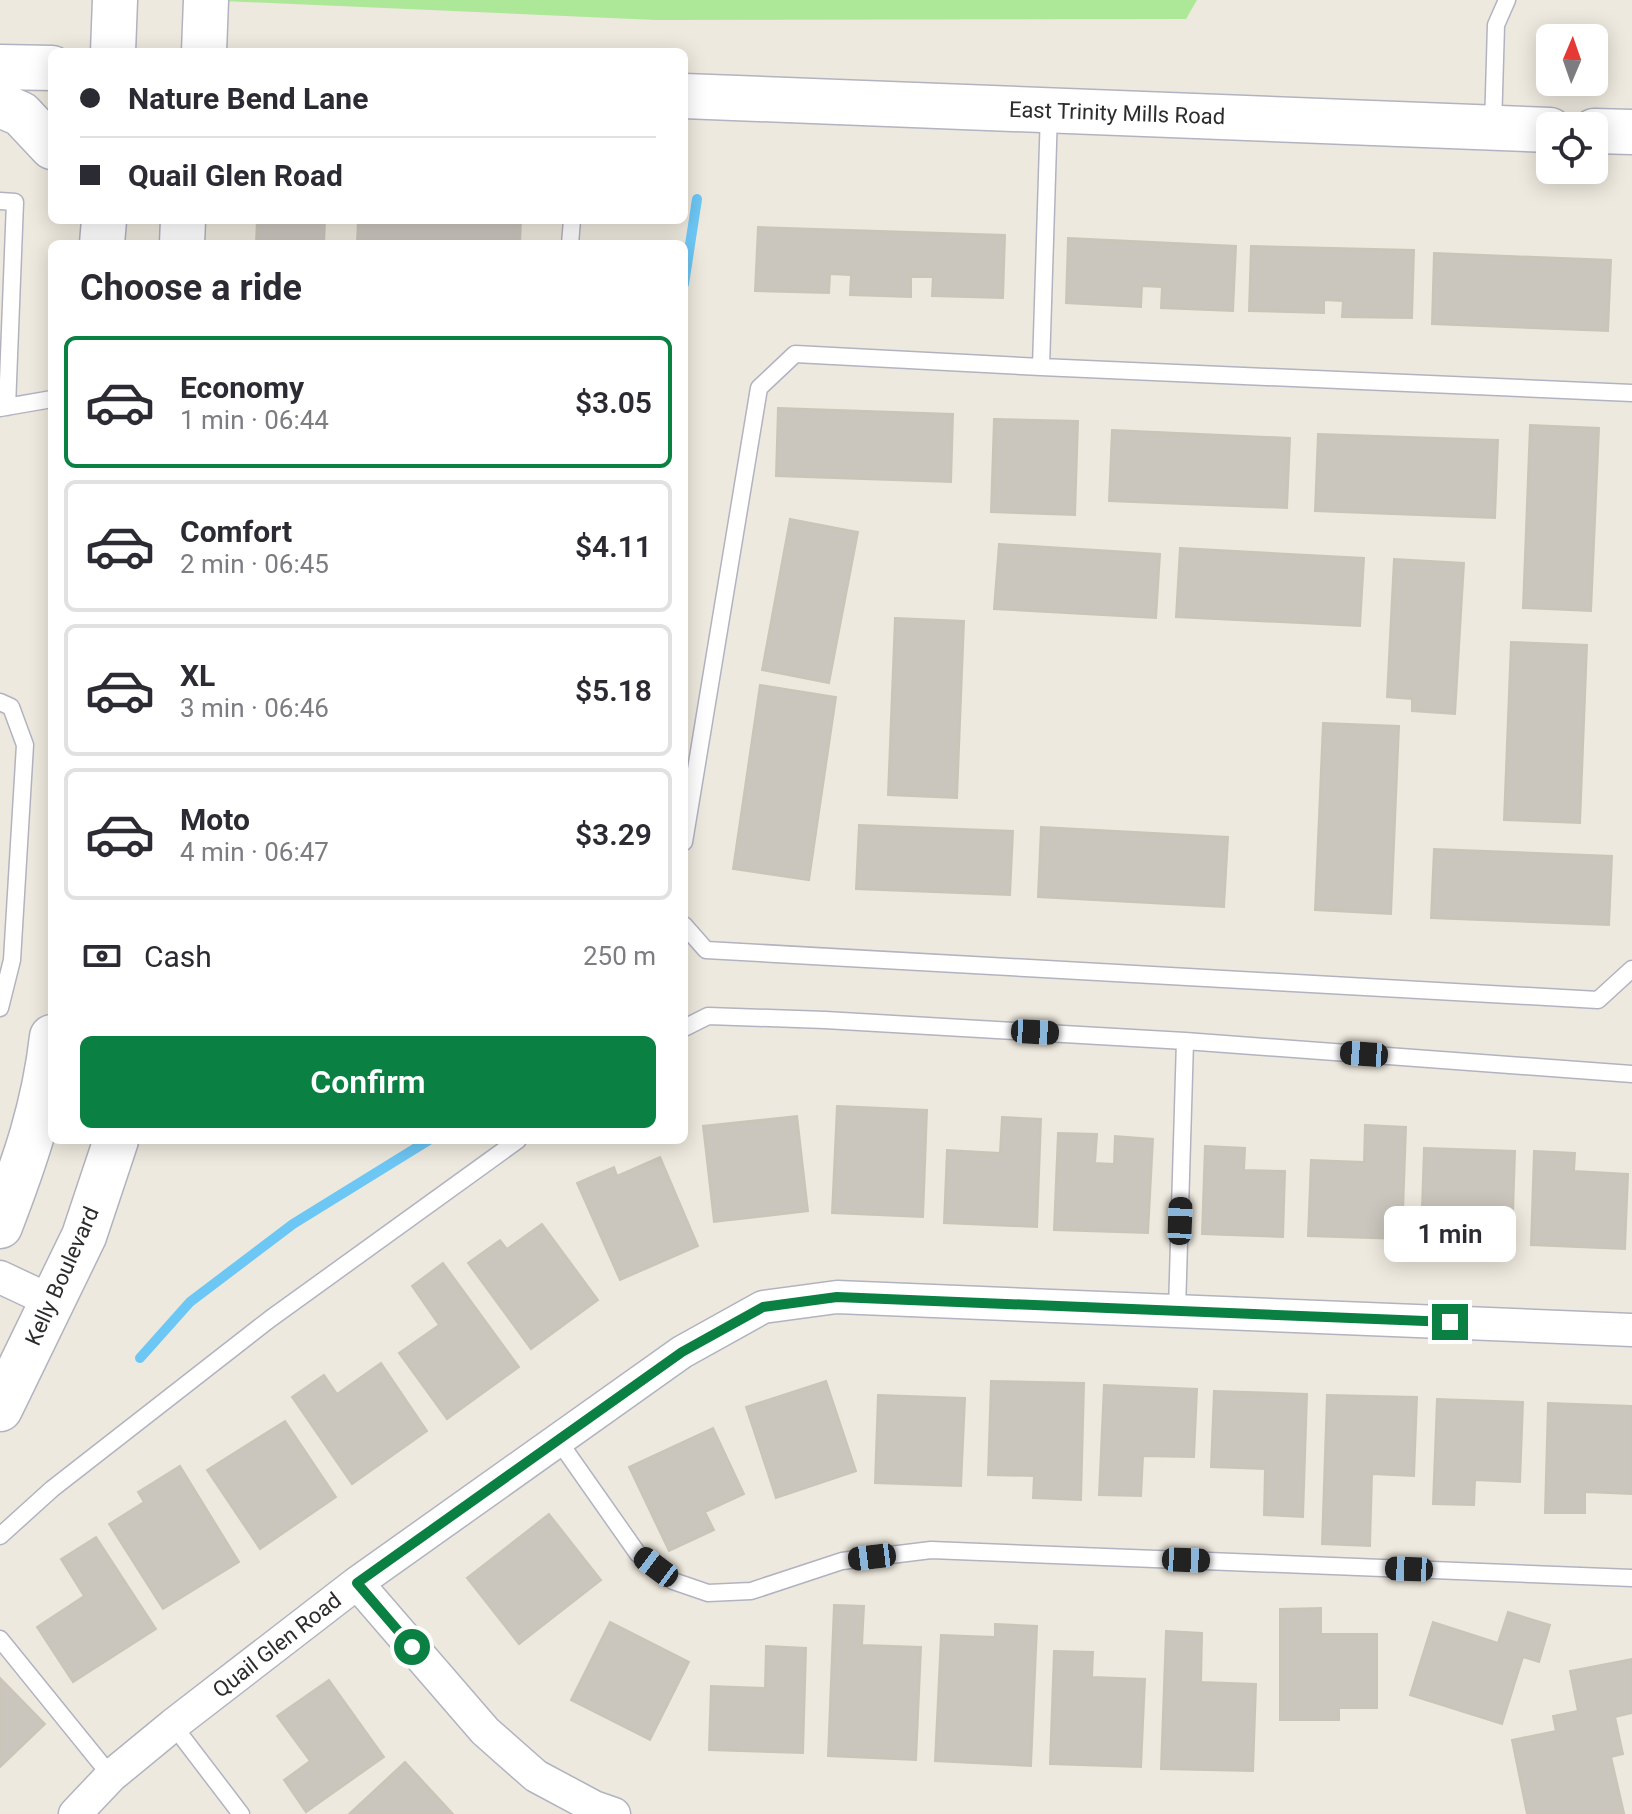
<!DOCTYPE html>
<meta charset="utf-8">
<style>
body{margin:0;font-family:Roboto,sans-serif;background:#f7f7f7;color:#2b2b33;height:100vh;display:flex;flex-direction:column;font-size:30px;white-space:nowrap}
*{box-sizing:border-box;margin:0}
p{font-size:26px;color:#7c7c81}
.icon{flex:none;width:44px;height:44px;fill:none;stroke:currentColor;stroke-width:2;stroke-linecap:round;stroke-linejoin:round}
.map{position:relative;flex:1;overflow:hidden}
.sheet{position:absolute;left:48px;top:240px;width:640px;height:904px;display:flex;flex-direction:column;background:#fff;border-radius:12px;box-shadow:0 4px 20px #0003}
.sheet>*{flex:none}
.banner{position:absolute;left:48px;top:48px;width:640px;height:176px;border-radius:12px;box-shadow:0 4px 20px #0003;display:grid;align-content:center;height:176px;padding:0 32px;background:#fff}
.needle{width:52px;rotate:2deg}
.controls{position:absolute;left:1536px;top:24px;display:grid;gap:16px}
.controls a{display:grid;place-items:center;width:72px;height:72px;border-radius:12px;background:#fff;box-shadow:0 4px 20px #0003;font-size:40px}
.end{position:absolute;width:36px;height:36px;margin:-18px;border:10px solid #0b8043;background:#fff;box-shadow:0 0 0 4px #fff}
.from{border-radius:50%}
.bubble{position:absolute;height:56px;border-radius:12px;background:#fff;box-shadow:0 4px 20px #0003;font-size:26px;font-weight:600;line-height:56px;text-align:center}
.car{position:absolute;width:24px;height:48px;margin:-24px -12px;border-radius:10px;box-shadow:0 0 6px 2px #0007;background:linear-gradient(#222 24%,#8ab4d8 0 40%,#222 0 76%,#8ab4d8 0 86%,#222 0)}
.banner b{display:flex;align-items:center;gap:28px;height:76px;font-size:30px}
.banner b+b{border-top:2px solid #e1e1e2}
.banner i{width:20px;height:20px;background:#2b2b33}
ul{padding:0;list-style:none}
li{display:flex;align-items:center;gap:24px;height:132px;margin:0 16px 12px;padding:0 16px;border:4px solid #e1e1e2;border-radius:12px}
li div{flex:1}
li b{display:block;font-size:30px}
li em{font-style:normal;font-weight:600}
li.current{border-color:#0b8043}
li>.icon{width:72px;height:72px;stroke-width:1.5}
h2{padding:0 32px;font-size:36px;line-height:96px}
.pay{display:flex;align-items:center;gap:20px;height:88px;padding:0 32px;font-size:30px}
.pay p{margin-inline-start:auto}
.cta{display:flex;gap:16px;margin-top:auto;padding:16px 32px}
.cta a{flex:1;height:92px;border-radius:12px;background:#0b8043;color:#fff;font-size:32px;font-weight:600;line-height:92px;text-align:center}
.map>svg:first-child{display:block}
.green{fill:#ade798}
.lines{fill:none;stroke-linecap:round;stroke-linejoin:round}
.stream{stroke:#6dc7f5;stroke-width:10}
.building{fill:#cac5bd;stroke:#cac5b7;stroke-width:2}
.lane-casing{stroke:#b2b3c0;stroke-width:19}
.street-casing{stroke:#b2b3c0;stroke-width:35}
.secondary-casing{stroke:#b2b3c0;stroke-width:47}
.lane{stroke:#fff;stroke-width:16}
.street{stroke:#fff;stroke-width:32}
.secondary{stroke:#fff;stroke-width:44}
.route{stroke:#0b8043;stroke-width:10}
.labels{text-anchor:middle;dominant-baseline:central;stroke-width:6;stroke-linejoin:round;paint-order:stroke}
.street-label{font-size:22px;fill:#2c2c2c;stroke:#fff}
</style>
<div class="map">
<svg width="1632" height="1814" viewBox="0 0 1632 1814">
<rect width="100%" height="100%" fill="#eee9de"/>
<path class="green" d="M 202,0 L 1197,0 L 1186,19 L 656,20 Z"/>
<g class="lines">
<path class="stream" d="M 684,284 L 697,199
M 140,1358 L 190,1302 L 293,1224 L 429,1140"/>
</g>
<path class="building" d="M 257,220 L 325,220 L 324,244 L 256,244 Z
M 358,220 L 521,220 L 520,244 L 357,244 Z
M 758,227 L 1005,235 L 1003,298 L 932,296 L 933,277 L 911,277 L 911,297 L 850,295 L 851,275 L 830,274 L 829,293 L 755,291 Z
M 1068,238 L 1236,246 L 1233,311 L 1161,308 L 1162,287 L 1142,286 L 1141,307 L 1066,303 Z
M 1251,246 L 1414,250 L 1412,318 L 1342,317 L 1343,301 L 1324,300 L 1324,313 L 1249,311 Z
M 1434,253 L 1611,260 L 1608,331 L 1432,324 Z
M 778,408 L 953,414 L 951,482 L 776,476 Z
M 994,419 L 1078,421 L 1075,515 L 991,512 Z
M 1530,425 L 1599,428 L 1591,611 L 1523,608 Z
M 1112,430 L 1290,438 L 1287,508 L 1109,501 Z
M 1318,434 L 1498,440 L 1495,518 L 1315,511 Z
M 790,519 L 858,532 L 829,683 L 762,670 Z
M 999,544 L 1160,554 L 1156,618 L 994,609 Z
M 1180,548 L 1364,558 L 1360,626 L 1176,617 Z
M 1394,559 L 1464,563 L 1455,714 L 1412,711 L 1412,699 L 1387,697 Z
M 895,618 L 964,621 L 957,798 L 888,795 Z
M 1511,642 L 1587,645 L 1580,823 L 1504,820 Z
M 760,685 L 836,697 L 809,880 L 733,869 Z
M 1323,723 L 1399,726 L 1391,914 L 1315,910 Z
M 859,825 L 1013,831 L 1010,895 L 856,889 Z
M 1041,827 L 1228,837 L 1224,907 L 1038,897 Z
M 1434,849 L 1612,856 L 1609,925 L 1431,918 Z
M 837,1106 L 927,1110 L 923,1217 L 832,1213 Z
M 797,1116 L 808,1211 L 714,1222 L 703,1126 Z
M 1002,1117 L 1041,1119 L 1037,1227 L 944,1223 L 947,1150 L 1000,1153 Z
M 1365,1125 L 1406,1127 L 1402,1239 L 1308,1236 L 1311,1160 L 1364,1162 Z
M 1058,1133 L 1097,1134 L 1095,1163 L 1114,1164 L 1115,1136 L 1153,1139 L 1148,1233 L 1054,1230 Z
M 1205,1146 L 1245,1148 L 1244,1170 L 1285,1171 L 1283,1237 L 1202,1234 Z
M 1424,1148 L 1515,1151 L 1512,1243 L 1421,1240 Z
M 1534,1151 L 1575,1153 L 1574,1171 L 1628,1174 L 1625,1249 L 1531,1245 Z
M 660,1157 L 698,1246 L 620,1280 L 577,1183 L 614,1167 L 617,1176 Z
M 542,1224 L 598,1300 L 531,1349 L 468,1263 L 500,1240 L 507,1249 Z
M 443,1263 L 519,1367 L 447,1419 L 399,1353 L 439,1325 L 412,1286 Z
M 381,1363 L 427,1431 L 352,1484 L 292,1397 L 324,1375 L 337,1394 Z
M 826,1381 L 856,1471 L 776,1498 L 746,1407 Z
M 991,1381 L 1084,1383 L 1081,1500 L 1033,1498 L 1034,1476 L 988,1475 Z
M 1104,1385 L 1197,1389 L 1194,1457 L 1143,1456 L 1141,1496 L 1099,1495 Z
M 1214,1391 L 1307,1394 L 1303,1517 L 1264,1515 L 1265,1469 L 1211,1467 Z
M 878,1395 L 965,1398 L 961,1486 L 875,1483 Z
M 1327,1395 L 1417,1397 L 1414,1476 L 1372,1474 L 1370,1546 L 1322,1544 Z
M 1437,1399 L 1523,1402 L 1520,1482 L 1475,1480 L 1474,1505 L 1433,1504 Z
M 1548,1403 L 1632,1406 L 1632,1494 L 1585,1492 L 1585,1513 L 1545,1513 Z
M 285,1421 L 336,1497 L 260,1549 L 207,1470 Z
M 713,1428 L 744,1494 L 705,1512 L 714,1530 L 669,1551 L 629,1467 Z
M 180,1466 L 239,1562 L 163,1609 L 109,1524 L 144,1502 L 138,1492 Z
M 549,1514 L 601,1580 L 519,1644 L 467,1578 Z
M 96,1537 L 156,1629 L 73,1682 L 37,1627 L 84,1596 L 61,1559 Z
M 834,1605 L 864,1606 L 862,1645 L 921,1647 L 916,1760 L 828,1756 Z
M 1321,1608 L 1321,1634 L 1377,1634 L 1377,1708 L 1339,1708 L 1339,1720 L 1280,1720 L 1280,1609 Z
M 1508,1612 L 1550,1625 L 1539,1662 L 1523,1657 L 1502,1724 L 1410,1695 L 1433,1622 L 1498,1643 Z
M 610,1622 L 689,1662 L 650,1740 L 571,1700 Z
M 995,1624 L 1037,1626 L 1031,1766 L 935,1761 L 941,1635 L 995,1637 Z
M 1166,1631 L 1202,1633 L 1201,1682 L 1256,1684 L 1253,1771 L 1161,1769 Z
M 766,1646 L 806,1648 L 803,1753 L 709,1750 L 711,1686 L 765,1688 Z
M 1054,1651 L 1093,1652 L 1092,1677 L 1145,1679 L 1141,1767 L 1050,1764 Z
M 1632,1659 L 1632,1713 L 1615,1717 L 1623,1754 L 1611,1757 L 1624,1813 L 1527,1814 L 1512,1740 L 1556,1731 L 1553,1716 L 1578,1711 L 1570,1671 Z
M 0,1678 L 45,1724 L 0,1767 Z
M 329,1680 L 384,1757 L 306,1812 L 284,1780 L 310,1761 L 277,1716 Z
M 405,1762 L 453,1814 L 349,1814 Z"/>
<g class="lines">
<g class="lane-casing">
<path id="lane" d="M 1493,127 L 1496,25 L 1507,0
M 0,201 L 15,202 L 7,407
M 570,244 L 572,220
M 1041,367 L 1049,112
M 0,408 L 52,399
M 0,702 L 11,707 L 25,745 L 12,960 L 0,1008
M 684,842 L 759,388 L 795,354 L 1041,367 L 1632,393
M 684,925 L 706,950 L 1598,1000 L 1632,969
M 684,1028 L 708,1016 L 825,1020 L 1185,1041 L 1632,1074
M 1177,1310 L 1185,1041
M 558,1440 L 638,1554 L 673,1581 L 708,1593 L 751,1591 L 842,1561 L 931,1550 L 1632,1578
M 0,1536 L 52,1489 L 270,1319 L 518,1140
M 0,1639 L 111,1776
M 173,1725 L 241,1814"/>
</g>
<g class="street-casing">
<path id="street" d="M 0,1277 L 51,1301
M 357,1583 L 485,1731 L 536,1776 L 594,1807 L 614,1814
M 75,1814 L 111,1776 L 173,1725 L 357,1583 L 682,1352 L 763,1307 L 837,1297 L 1632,1330"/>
</g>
<g class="secondary-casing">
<path id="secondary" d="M 113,52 L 115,0
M 204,52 L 206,0
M 0,67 L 52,68
M 684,96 L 1550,130
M 0,105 L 21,114 L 52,147
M 1594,131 L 1632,132
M 102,244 L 104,220
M 182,244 L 183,220
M 0,1226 C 25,1161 44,1107 52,1037
M 0,1409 L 84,1236 L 116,1140"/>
</g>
<use href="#lane" class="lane"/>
<use href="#street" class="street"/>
<use href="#secondary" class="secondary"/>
</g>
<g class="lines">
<path class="route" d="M 412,1647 L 357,1583 L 682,1352 L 763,1307 L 837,1297 L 1450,1322"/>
</g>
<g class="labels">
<g class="street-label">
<text transform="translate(1117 113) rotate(2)">East Trinity Mills Road</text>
<text transform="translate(62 1276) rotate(-66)">Kelly Boulevard</text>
<text transform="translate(277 1645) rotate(-38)">Quail Glen Road</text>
</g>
</g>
</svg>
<div class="controls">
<a><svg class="needle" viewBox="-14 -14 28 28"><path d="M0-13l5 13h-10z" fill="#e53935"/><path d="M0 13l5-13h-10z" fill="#7c7c81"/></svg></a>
<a><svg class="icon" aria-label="locate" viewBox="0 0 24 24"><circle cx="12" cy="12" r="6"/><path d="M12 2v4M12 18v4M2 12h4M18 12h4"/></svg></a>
</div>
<i class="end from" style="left:412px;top:1647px"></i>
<i class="end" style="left:1450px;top:1322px"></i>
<div class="bubble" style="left:1384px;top:1206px;width:132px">1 min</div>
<i class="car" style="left:1035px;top:1032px;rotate:93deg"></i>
<i class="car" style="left:1364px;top:1054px;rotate:274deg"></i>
<i class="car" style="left:1180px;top:1221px;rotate:2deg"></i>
<i class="car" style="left:872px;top:1557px;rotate:263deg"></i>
<i class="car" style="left:1186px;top:1560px;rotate:92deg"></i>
<i class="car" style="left:656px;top:1567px;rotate:307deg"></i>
<i class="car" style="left:1409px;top:1569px;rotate:272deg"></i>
<div class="banner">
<b><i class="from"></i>Nature Bend Lane</b>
<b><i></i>Quail Glen Road</b>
</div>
<section class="sheet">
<h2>Choose a ride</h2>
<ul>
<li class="current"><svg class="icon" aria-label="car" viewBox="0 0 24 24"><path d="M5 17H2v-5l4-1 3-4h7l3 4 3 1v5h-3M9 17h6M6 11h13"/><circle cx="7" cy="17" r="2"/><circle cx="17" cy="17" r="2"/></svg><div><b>Economy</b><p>1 min · 06:44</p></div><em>$3.05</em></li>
<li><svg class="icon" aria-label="car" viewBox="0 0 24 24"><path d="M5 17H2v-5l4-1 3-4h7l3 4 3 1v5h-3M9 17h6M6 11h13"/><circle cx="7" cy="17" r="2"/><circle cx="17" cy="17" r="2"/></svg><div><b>Comfort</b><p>2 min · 06:45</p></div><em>$4.11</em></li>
<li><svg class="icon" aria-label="car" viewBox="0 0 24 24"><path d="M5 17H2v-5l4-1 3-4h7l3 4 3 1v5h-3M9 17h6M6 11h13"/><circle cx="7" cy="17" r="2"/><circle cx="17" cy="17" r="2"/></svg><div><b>XL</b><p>3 min · 06:46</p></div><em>$5.18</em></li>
<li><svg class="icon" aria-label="car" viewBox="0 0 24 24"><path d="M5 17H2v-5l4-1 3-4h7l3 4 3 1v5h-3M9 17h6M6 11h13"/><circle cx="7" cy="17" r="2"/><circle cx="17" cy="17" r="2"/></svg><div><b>Moto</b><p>4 min · 06:47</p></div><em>$3.29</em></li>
</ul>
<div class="pay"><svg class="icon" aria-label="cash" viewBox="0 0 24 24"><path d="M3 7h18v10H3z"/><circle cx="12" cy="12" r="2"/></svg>Cash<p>250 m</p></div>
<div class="cta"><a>Confirm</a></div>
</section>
</div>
